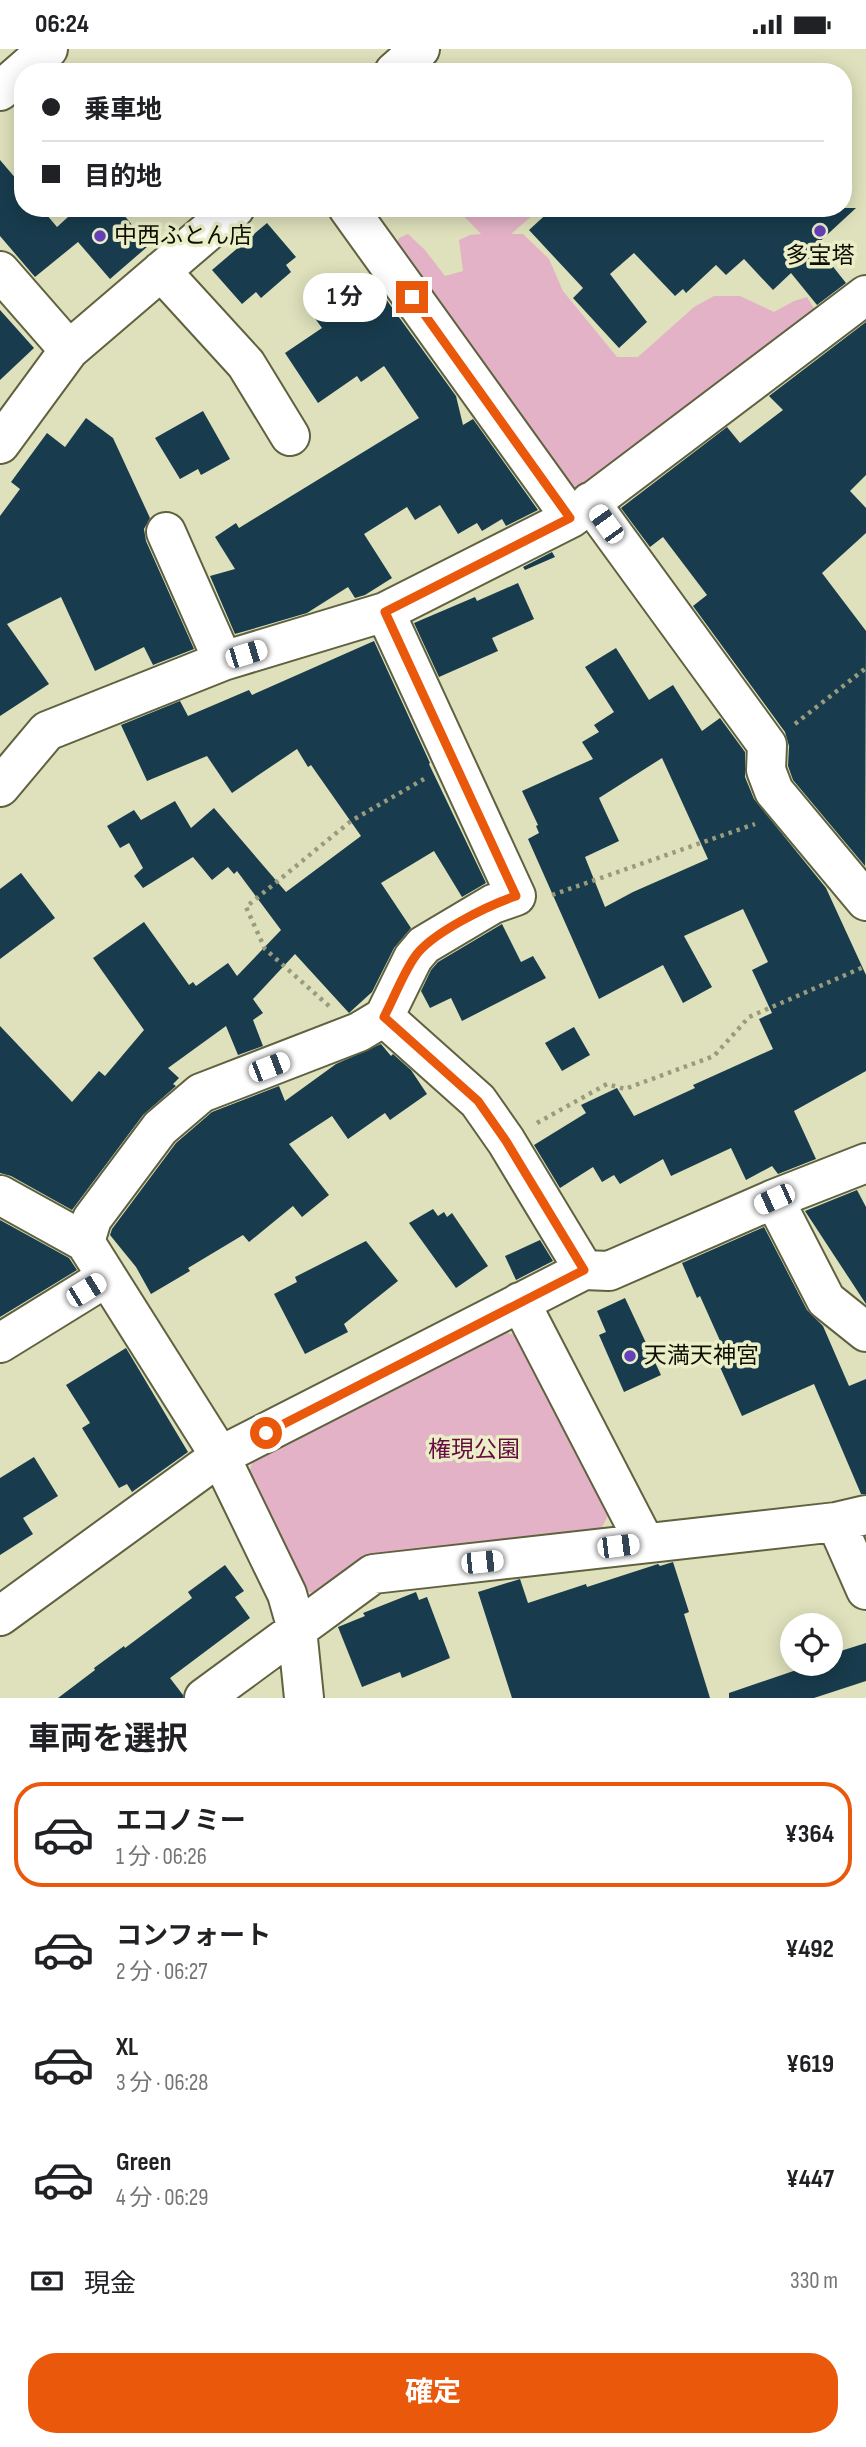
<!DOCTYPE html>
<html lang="ja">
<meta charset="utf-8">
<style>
body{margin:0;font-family:"Sofia Sans Condensed","Noto Sans JP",sans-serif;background:#f6f6f6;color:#202124;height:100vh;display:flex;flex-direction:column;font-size:26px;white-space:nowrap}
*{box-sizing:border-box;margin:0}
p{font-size:23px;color:#757577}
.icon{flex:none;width:38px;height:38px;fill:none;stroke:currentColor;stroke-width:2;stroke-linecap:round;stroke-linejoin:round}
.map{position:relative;height:1649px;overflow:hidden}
.panel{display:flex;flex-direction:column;background:#fff;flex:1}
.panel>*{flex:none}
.top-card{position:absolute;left:14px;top:14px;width:838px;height:154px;border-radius:28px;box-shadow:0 4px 18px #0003;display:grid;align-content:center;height:154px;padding:0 28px;background:#fff}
.tools{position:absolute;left:780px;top:1564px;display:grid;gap:14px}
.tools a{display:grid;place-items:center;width:63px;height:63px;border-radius:50%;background:#fff;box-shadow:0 4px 18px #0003;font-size:35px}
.end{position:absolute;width:32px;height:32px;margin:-16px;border:9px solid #ea580c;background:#fff;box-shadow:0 0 0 4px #fff}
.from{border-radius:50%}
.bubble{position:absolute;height:49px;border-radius:24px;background:#fff;box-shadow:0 4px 18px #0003;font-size:23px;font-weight:700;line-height:49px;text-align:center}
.car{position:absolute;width:21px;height:42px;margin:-21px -10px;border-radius:9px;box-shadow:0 0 5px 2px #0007;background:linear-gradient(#fff 24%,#345 0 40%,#fff 0 76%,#345 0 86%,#fff 0)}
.top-card b{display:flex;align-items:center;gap:24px;height:66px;font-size:26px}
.top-card b+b{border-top:2px solid #e0e0e0}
.top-card i{width:18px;height:18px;background:#202124}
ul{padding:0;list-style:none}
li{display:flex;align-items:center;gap:21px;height:105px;margin:0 14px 10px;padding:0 14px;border:4px solid transparent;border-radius:28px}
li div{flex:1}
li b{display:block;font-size:26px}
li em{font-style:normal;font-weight:700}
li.on{border-color:#ea580c}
li>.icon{width:63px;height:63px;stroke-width:1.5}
h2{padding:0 28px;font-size:32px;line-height:84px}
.pay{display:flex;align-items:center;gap:18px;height:77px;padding:0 28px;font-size:26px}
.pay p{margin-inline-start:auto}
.action{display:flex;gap:14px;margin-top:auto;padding:14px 28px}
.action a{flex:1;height:80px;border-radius:28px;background:#ea580c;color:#fff;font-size:28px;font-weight:700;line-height:80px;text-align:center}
.status{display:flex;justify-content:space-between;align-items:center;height:49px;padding:0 35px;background:#fff;direction:ltr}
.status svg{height:19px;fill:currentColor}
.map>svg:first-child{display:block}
.green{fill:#e4b2c7}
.building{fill:#183c4d;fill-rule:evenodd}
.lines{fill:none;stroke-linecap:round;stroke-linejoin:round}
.minor-casing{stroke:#5f613f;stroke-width:42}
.path{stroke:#999b7e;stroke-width:4.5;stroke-dasharray:3.5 5;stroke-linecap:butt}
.minor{stroke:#fff;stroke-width:38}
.route{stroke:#ea580c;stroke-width:9}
.poi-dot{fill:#6440b9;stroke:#ebefc8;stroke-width:2.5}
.labels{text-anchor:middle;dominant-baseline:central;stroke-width:7;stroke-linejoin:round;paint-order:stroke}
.poi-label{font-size:23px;fill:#0f0f04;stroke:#ebefc8;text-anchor:start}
.park-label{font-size:23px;fill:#670b40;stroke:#ebefc8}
</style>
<div class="status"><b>06:24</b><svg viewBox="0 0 49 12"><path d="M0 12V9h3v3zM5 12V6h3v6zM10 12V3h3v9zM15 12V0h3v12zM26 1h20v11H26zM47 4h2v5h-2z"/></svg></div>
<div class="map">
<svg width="866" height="1649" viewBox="0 0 866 1649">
<rect width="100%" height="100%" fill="#dee1bb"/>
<path class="green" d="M 456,159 L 541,159 L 511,185 L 523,185 L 549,210 L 563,242 L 617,308 L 638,308 L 694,258 L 714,247 L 740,247 L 774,263 L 794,252 L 807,248 L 818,266 L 571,448 L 394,199 L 399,189 L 408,185 L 425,201 L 445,227 L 463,222 L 459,191 L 470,186 L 481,185 Z
M 496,1281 L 526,1289 L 613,1457 L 598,1486 L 319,1545 L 300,1541 L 249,1423 L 255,1406 Z"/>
<path class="building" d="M 0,111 L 23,138 L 23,159 L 41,159 L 57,178 L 78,159 L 118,159 L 138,183 L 136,185 L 147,198 L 110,230 L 78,193 L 35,228 L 0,187 Z
M 553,159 L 856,159 L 816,196 L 846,234 L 817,256 L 791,224 L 773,241 L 744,210 L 726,226 L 716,216 L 686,244 L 683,240 L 675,247 L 634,204 L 610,225 L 647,273 L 619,299 L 573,249 L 583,239 L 529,181 Z
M 267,174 L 296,208 L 286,216 L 291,223 L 261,249 L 256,243 L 242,255 L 212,221 Z
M 375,235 L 456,347 L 463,376 L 473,370 L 538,461 L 506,477 L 502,470 L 482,482 L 477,474 L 458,485 L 440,456 L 415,471 L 407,458 L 364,485 L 392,529 L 365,546 L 355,549 L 348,538 L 307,564 L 235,585 L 210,527 L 235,520 L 215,488 L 236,474 L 239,479 L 419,369 L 384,317 L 361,333 L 357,327 L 318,354 L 285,304 L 322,279 L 314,268 L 347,246 L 351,251 Z
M 0,261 L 34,299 L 0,331 Z
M 866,273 L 866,426 L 850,442 L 866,459 L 866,484 L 822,524 L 866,582 L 865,817 L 793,731 L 788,717 L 789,697 L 785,683 L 693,557 L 707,546 L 663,488 L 650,498 L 621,459 L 727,378 L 740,394 L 783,361 L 769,347 Z
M 203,362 L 230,410 L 201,426 L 198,420 L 180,430 L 155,389 Z
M 86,369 L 113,389 L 150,469 L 144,480 L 146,492 L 194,600 L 153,616 L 144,598 L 95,622 L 61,548 L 7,575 L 49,635 L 0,667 L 0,467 L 20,440 L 11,433 L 47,384 L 65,398 Z
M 552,503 L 555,508 L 525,521 L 523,518 Z
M 518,534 L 534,570 L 492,589 L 498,602 L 439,628 L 414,574 L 475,548 L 477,552 Z
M 374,592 L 430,714 L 429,715 L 486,834 L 462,848 L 434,802 L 381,834 L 411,879 L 394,899 L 372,943 L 349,964 L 295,905 L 253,950 L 263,964 L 253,971 L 263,997 L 238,1006 L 226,977 L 168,1019 L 179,1029 L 173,1035 L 176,1037 L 143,1066 L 72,1161 L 11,1127 L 0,1124 L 0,977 L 72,1053 L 99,1022 L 105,1027 L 144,981 L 93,909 L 144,873 L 189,936 L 193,933 L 196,937 L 228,914 L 237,927 L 281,881 L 237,822 L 234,825 L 228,818 L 212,831 L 193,808 L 143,839 L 134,827 L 143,819 L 129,794 L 120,799 L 107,777 L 134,761 L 141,771 L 175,752 L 191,779 L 214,759 L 286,843 L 361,787 L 311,716 L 308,718 L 297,700 L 232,744 L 207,707 L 147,732 L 121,676 L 180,652 L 188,667 L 249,641 L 252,646 Z
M 616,599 L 649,651 L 673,636 L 702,682 L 720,669 L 745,703 L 745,728 L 754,750 L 826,839 L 866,926 L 866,1022 L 794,1062 L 816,1110 L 778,1125 L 772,1117 L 746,1131 L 731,1099 L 671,1127 L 663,1110 L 620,1135 L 614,1126 L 602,1133 L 593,1118 L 560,1139 L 534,1096 L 586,1064 L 581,1056 L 617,1039 L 634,1067 L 695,1039 L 693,1036 L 773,1000 L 759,970 L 772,964 L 752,921 L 768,913 L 743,860 L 684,887 L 712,938 L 683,954 L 663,916 L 599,950 L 528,790 L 539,784 L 536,777 L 538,776 L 522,742 L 593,710 L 582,693 L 599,683 L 594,676 L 614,663 L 585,618 ZM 662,709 L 708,810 L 633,843 L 605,858 L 585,808 L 619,792 L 599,749 Z
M 21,824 L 55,869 L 0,910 L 0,840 Z
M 502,875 L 521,913 L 533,907 L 546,929 L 462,972 L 451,949 L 430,959 L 421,942 L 431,921 L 438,913 Z
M 574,978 L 590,1006 L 562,1022 L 545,994 Z
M 381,995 L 391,1007 L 393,1005 L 411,1021 L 427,1045 L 390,1071 L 385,1064 L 348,1090 L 332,1067 L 289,1095 L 329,1146 L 302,1168 L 293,1157 L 249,1193 L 243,1186 L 188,1219 L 190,1222 L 151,1245 L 136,1218 L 110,1186 L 112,1180 L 176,1094 L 212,1063 L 279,1037 L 285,1052 L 336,1015 Z
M 857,1141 L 866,1158 L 866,1255 L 805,1162 Z
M 433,1160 L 438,1167 L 444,1163 L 447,1168 L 452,1164 L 488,1217 L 456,1239 L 409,1174 Z
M 0,1171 L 69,1209 L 77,1221 L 0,1268 Z
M 764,1178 L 807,1261 L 823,1277 L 849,1337 L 866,1330 L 866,1445 L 861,1445 L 814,1335 L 742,1367 L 720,1318 L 730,1314 L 700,1247 L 697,1249 L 682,1214 Z
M 540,1191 L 553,1212 L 516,1231 L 505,1207 Z
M 366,1192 L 398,1232 L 344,1275 L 348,1283 L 305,1305 L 274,1245 L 297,1233 L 295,1228 Z
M 625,1249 L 661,1326 L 624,1343 L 599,1286 L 606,1283 L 597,1262 Z
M 126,1299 L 188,1403 L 132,1443 L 127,1435 L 119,1439 L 82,1379 L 90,1374 L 66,1336 Z
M 34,1408 L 58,1447 L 23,1469 L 33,1485 L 0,1506 L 0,1429 Z
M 673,1513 L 689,1563 L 684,1565 L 710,1649 L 512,1649 L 478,1543 L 520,1530 L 528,1554 L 586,1535 L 587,1538 L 658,1515 L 660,1517 Z
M 225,1516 L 244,1542 L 235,1548 L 250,1569 L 170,1629 L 183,1646 L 183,1649 L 58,1649 L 95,1621 L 94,1619 L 124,1597 L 125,1599 L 192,1549 L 188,1543 Z
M 416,1543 L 419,1551 L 427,1548 L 450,1609 L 402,1629 L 400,1623 L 362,1638 L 338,1578 L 365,1567 L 363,1564 Z
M 866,1594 L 866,1632 L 814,1649 L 729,1649 L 729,1644 L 814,1615 L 831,1615 L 831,1605 Z"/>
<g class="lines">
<g class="minor-casing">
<path id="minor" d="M 394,23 L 420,0
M 0,42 L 48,0
M 348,159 L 571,469
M 0,222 L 69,301
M 161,222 L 246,315 L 290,387
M 0,395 L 69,301 L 235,159
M 590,453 L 767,696 L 766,721 L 774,742 L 866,852
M 166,483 L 223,612
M 0,738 L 47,682 L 223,612 L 385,563 L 571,469 L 866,246
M 384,968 L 478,1052 L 506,1092 L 584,1221
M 0,1146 L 85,1193 L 220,1407 L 287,1545 L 297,1580 L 304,1649
M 774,1150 L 826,1251 L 866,1283
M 85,1193 L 92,1170 L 160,1079 L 201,1044 L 359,983 L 384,968 L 413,909 L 424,896 L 493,855 L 516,847 L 385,563
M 520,1253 L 645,1494
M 0,1294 L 107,1228
M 836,1473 L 866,1541
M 0,1567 L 220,1407 L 584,1221 L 609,1222 L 774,1150 L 866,1114
M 204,1649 L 373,1525 L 836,1473 L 866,1466"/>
</g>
<path class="path" d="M 795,675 L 866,619
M 552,846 L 755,775
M 329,957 L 265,900 L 246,858 L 351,772 L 424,730
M 537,1074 L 607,1035 L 625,1040 L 714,1007 L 749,968 L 866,917"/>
<use href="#minor" class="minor"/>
</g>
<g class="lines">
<path class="route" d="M 266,1384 L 584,1221 L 506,1092 L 478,1052 L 384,968 C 394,949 402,927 414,909 C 429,885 489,856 516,847 L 385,563 L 570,469 L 412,248"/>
</g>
<g class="poi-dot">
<circle cx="820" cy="182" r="7"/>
<circle cx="100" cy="187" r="7"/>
<circle cx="630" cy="1307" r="7"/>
</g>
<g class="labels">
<g class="poi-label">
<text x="114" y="187">中西ふとん店</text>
<text x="820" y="207" text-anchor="middle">多宝塔</text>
<text x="644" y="1307">天満天神宮</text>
</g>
<g class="park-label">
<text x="474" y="1401">権現公園</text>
</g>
</g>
</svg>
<div class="tools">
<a><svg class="icon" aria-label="locate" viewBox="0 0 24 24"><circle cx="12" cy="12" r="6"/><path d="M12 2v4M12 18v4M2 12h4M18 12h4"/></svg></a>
</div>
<i class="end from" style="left:266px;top:1384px"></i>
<i class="end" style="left:412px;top:248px"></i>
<div class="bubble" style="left:303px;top:224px;width:84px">1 分</div>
<i class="car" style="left:606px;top:475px;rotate:324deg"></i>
<i class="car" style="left:246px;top:605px;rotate:73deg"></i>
<i class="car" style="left:269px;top:1018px;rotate:69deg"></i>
<i class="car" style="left:774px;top:1150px;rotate:246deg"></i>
<i class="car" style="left:86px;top:1241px;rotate:58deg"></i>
<i class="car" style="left:618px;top:1497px;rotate:83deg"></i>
<i class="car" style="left:482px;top:1513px;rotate:84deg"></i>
<div class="top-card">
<b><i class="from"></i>乗車地</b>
<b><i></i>目的地</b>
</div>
</div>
<section class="panel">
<h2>車両を選択</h2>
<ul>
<li class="on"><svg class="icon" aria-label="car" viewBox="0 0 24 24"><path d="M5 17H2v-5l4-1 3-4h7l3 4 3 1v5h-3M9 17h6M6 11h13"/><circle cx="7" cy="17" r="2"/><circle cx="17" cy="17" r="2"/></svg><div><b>エコノミー</b><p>1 分 · 06:26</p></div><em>¥364</em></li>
<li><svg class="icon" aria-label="car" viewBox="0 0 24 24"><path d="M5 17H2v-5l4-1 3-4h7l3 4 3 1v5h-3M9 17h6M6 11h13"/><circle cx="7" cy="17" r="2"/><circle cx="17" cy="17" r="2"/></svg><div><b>コンフォート</b><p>2 分 · 06:27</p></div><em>¥492</em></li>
<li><svg class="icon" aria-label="car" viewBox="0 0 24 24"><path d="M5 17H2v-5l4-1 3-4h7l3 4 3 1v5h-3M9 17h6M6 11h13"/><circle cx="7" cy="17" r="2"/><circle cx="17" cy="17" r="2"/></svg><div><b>XL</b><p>3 分 · 06:28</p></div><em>¥619</em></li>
<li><svg class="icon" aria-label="car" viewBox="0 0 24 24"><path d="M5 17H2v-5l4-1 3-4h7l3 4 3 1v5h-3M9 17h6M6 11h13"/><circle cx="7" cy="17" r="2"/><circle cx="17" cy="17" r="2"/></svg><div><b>Green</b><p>4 分 · 06:29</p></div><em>¥447</em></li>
</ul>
<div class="pay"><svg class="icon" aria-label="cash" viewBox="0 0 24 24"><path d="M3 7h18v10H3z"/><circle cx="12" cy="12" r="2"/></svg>現金<p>330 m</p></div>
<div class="action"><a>確定</a></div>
</section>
